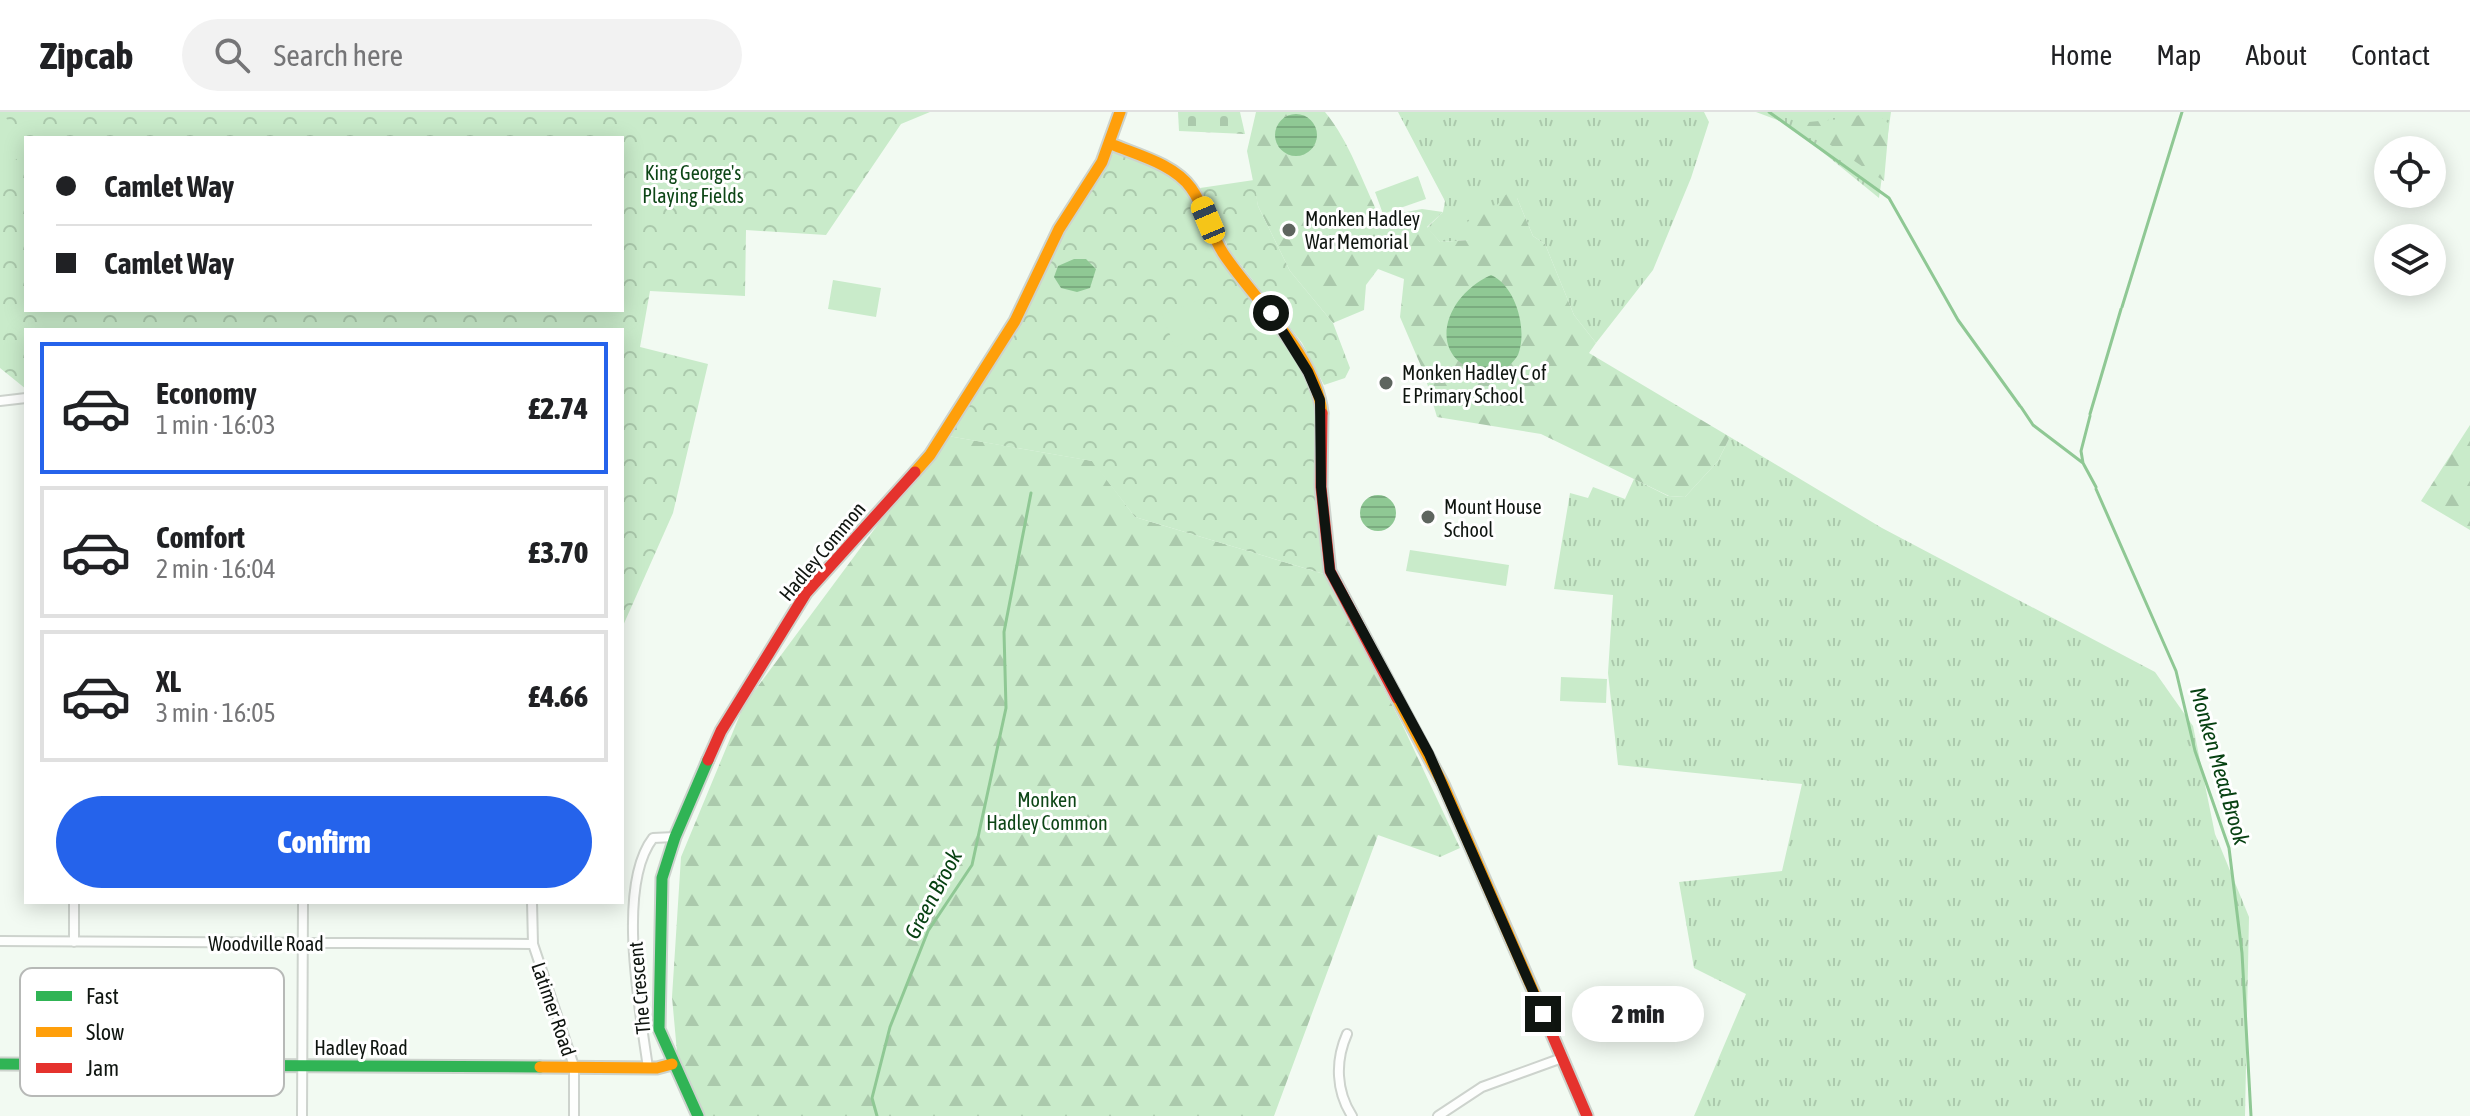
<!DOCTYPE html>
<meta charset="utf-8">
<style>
body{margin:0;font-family:"Asap Condensed",sans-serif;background:#f2f2f2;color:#202124;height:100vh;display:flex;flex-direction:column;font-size:30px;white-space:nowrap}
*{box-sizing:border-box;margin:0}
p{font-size:26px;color:#757577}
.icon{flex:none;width:44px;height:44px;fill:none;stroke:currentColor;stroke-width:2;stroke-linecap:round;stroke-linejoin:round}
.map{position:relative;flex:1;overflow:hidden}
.sheet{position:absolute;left:24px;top:216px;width:600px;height:576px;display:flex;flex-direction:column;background:#fff;border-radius:0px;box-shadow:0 4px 20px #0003}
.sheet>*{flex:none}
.banner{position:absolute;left:24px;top:24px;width:600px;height:176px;border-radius:0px;box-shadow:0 4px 20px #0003;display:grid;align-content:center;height:176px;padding:0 32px;background:#fff}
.tools{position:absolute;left:2374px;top:24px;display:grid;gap:16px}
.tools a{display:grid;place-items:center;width:72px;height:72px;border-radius:50%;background:#fff;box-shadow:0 4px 20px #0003;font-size:40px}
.end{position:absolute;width:36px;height:36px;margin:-18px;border:10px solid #0f1510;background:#fff;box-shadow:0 0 0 4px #fff}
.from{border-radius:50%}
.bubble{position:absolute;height:56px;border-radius:28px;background:#fff;box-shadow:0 4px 20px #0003;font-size:26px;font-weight:800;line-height:56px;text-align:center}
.car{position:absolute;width:24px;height:48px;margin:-24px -12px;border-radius:10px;box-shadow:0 0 6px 2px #0007;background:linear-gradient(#f5c518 24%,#345 0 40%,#f5c518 0 76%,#345 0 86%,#f5c518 0)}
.banner b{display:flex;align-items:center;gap:28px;height:76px;font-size:30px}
.banner b+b{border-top:2px solid #e0e0e0}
.banner i{width:20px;height:20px;background:#202124}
ul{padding:14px 0 0;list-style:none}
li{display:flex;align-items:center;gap:24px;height:132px;margin:0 16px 12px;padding:0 16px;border:4px solid #e0e0e0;border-radius:0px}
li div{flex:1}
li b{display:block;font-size:30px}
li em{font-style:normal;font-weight:800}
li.on{border-color:#2563eb}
li>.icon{width:72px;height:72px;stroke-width:1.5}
.primary-button{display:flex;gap:16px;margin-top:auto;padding:16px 32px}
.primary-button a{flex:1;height:92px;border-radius:48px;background:#2563eb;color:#fff;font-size:32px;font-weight:800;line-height:92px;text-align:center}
header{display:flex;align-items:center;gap:48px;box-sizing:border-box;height:112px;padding:0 40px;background:#fff;border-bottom:2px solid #e0e0e0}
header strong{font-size:38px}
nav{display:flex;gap:44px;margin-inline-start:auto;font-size:28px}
.search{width:560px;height:72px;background:#f2f2f2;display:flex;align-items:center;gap:20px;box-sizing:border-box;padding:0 28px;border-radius:44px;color:#757577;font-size:30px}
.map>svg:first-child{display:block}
.grass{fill:url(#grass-tufts)}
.forest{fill:url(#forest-firs)}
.cemetery{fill:url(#cemetery-stones)}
.park{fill:url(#park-crowns);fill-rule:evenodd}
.pitch{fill:#c9ebca}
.water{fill:url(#water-rules)}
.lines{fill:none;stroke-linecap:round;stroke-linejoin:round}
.stream{stroke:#8fc894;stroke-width:3}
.street-casing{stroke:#cdd3cd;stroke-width:12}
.fast-casing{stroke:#cdd3cd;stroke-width:15}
.slow-casing{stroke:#cdd3cd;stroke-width:15}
.jam-casing{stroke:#cdd3cd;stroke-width:15}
.street{stroke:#fdfefd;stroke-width:8}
.fast{stroke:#30b455;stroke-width:11}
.slow{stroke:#ff9f0a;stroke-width:11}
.jam{stroke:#e5322d;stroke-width:11}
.route{stroke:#0f1510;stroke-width:10}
.poi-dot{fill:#5e655f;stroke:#fff;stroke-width:3}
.labels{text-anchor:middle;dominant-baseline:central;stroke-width:6;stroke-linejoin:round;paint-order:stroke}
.park-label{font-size:20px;fill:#0d4616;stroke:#fff}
.poi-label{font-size:20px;fill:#0f1510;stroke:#fff;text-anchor:start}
.street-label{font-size:20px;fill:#0f1510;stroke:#fff}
.water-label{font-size:22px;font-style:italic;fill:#074112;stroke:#fff}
.key{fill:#fff;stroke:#b7b9b7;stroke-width:2}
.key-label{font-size:22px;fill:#0f1510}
</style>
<header>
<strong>Zipcab</strong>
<div class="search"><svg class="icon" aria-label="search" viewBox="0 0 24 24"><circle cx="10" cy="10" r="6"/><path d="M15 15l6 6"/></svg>Search here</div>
<nav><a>Home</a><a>Map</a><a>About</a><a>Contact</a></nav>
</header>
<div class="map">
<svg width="2470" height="1004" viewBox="0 0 2470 1004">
<defs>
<pattern id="grass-tufts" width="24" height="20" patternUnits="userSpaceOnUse" patternTransform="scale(2)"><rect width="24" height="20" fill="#c9ebca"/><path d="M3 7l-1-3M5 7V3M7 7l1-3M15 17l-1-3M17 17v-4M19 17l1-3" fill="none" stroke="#abc9ac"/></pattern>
<pattern id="forest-firs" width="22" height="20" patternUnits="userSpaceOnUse" patternTransform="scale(2)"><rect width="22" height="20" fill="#c9ebca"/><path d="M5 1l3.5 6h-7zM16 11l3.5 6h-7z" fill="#abc9ac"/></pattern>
<pattern id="cemetery-stones" width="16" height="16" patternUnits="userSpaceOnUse" patternTransform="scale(2)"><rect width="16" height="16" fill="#c9ebca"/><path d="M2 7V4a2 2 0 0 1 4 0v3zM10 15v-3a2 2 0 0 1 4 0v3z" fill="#abc9ac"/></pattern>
<pattern id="park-crowns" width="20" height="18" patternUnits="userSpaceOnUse" patternTransform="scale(2)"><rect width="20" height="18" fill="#c9ebca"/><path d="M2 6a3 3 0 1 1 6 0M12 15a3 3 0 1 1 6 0" fill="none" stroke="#abc9ac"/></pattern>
<pattern id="water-rules" width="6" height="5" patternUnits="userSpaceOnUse" patternTransform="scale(2)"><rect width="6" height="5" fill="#8fc894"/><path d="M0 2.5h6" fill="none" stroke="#7aab7f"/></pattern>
</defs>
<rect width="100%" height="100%" fill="#f2faf2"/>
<path class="grass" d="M 1398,0 L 1704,0 L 1709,10 L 1691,66 L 1653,158 L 1596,231 L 1574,203 L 1545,132 L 1533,124 L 1517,86 L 1469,128 L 1440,130 L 1427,116 L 1443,100 L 1445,89 Z
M 1756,0 L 1891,0 L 1879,86 L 1788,12 Z
M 1730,325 L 1882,416 L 2155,560 L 2193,614 L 2215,722 L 2249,805 L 2245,1004 L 1694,1004 L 1746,882 L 1694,856 L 1679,770 L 1782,759 L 1802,672 L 1618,653 L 1608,561 L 1613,483 L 1554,477 L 1570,381 L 1588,386 L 1593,375 L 1625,387 L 1634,367 L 1668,384 L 1685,385 L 1718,349 Z"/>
<path class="forest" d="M 1256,0 L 1325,0 C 1350,30 1362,70 1380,105 L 1422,97 L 1443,100 L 1427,115 L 1440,130 L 1469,128 L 1467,111 L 1480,95 L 1497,93 L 1507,81 L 1517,86 L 1533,124 L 1545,132 L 1574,203 L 1596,231 L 1589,241 L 1730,325 L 1718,349 L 1685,385 L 1669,384 L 1541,322 L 1437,305 L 1424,261 L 1400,205 L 1404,167 L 1378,157 L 1366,173 L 1364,198 L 1333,211 L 1290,159 L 1258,94 L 1247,39 Z
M 1867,0 L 1876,0 L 1889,12 L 1884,69 L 1798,11 L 1851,6 Z
M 2470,313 L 2470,418 L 2421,389 Z
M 948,324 L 1093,349 L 1135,405 L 1324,462 L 1401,610 L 1460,736 L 1440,745 L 1378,723 L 1274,1004 L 694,1004 L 696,987 L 677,940 L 672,885 L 681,745 L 744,593 L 922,353 Z"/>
<path class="cemetery" d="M 1178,0 L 1240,0 L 1245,22 L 1179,19 Z"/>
<path class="park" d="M 0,0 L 930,0 L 901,12 L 826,123 L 746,118 L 745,184 L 650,179 L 640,235 L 708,252 L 673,401 L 622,516 L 622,218 L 26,218 L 26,277 L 0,256 ZM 26,26 L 622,26 L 622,198 L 26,198 Z
M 1114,40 L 1153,54 L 1184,73 L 1304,261 L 1318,302 L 1318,380 L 1324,462 L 1135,405 L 1092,349 L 948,324 L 1023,207 L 1050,143 Z
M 1254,68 L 1258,94 L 1290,159 L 1333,211 L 1350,256 L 1345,266 L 1324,273 L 1302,231 L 1230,139 L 1200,76 Z"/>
<path class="pitch" d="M 0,0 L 26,26 L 26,39 L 0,61 Z
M 1418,64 L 1426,87 L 1383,102 L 1375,80 Z
M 833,168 L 881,176 L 876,205 L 828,197 Z
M 1201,187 L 1214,219 L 1175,235 L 1162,203 Z
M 1410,438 L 1509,453 L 1506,474 L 1406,459 Z
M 1561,565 L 1607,567 L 1606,591 L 1560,589 Z"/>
<path class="water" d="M1275 23a21 21 0 1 1 42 0a21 21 0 1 1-42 0Z
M 1074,147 L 1086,147 L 1096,157 L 1090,176 L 1077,180 L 1061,176 L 1054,165 L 1058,154 Z
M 1491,163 C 1516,174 1528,218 1518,243 C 1514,250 1506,256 1501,262 C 1424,261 1436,188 1491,163 Z
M1360 401a18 18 0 1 1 36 0a18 18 0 1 1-36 0Z"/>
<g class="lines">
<path class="stream" d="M 1769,0 L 1889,86 L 1958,208 L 2020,294
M 2122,195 L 2182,0
M 2021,295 L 2033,313 L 2083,351 L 2096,375
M 2090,302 L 2121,197
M 2083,351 L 2081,339 L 2090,304
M 2096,377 L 2176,559 L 2195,639 L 2229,736 L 2242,841 L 2251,1004
M 877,1004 L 872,986 L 890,915 L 928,819 L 972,753 L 1006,596 L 1004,520 L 1031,381"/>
<g class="street-casing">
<path id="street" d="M 0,289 L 26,286
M 532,790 L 533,832 L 574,954 L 574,1004
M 0,829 L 533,832
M 74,830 L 74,790
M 1347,922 C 1335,949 1336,979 1352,1004
M 648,956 C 640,898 616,774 653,726 L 675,725
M 302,1004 L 303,790
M 1438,1004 L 1482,975 L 1562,946"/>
</g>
<g class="fast-casing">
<path id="fast" d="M 0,952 L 540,955
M 698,1004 L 659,917 L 662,766 L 675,725 L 708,648"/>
</g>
<g class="slow-casing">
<path id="slow" d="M 1111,32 C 1137,43 1174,52 1191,76 C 1205,95 1210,121 1223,141 C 1254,188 1316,243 1322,301
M 915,360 L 930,343 L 1015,209 L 1059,117 L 1102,50 L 1120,0
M 1397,586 L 1443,672 L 1545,906
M 540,955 L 657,956 L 672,952"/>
</g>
<g class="jam-casing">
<path id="jam" d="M 1322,301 L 1321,375 L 1330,459 L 1397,586
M 708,648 L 721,619 L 806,481 L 915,360
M 1545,906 L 1587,1004"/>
</g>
<use href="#street" class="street"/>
<use href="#fast" class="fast"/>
<use href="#slow" class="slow"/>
<use href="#jam" class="jam"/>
</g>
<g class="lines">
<path class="route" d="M 1271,201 L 1308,260 L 1320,288 L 1321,375 L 1330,459 L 1429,642 L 1543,902"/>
</g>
<g class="poi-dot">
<circle cx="1289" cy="118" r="8"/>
<circle cx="1386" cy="271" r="8"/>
<circle cx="1428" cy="405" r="8"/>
</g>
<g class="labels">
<g class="park-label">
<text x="693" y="60">King George's<tspan x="693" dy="23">Playing Fields</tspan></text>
<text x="1047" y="687">Monken<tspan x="1047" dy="23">Hadley Common</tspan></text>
</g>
<g class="poi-label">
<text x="1305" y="106">Monken Hadley<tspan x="1305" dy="23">War Memorial</tspan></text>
<text x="1402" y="260">Monken Hadley C of<tspan x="1402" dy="23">E Primary School</tspan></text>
<text x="1444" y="394">Mount House<tspan x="1444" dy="23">School</tspan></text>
</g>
<g class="street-label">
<text transform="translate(822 439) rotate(-50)">Hadley Common</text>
<text x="266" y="831">Woodville Road</text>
<text transform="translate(639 876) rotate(-95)">The Crescent</text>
<text transform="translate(554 897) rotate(71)">Latimer Road</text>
<text x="361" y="935">Hadley Road</text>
</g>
<g class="water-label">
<text transform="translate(2220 654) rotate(74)">Monken Mead Brook</text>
<text transform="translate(933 782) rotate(-62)">Green Brook</text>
</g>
</g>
<rect x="20" y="856" width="264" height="128" rx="12" class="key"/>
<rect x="36" y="879" width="36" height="10" fill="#30b455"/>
<rect x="36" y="915" width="36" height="10" fill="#ff9f0a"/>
<rect x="36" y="951" width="36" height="10" fill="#e5322d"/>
<g class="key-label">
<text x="86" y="892">Fast</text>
<text x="86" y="928">Slow</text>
<text x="86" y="964">Jam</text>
</g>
</svg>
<div class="tools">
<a><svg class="icon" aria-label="locate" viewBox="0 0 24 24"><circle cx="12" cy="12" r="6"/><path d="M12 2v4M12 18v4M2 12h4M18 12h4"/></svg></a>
<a><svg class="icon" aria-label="layers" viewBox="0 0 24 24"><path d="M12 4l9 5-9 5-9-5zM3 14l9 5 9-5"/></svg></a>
</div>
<i class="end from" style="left:1271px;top:201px"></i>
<i class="end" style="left:1543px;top:902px"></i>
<div class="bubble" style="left:1572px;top:874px;width:132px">2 min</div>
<i class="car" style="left:1208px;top:108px;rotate:337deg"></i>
<div class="banner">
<b><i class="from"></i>Camlet Way</b>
<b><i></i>Camlet Way</b>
</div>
<section class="sheet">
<ul>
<li class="on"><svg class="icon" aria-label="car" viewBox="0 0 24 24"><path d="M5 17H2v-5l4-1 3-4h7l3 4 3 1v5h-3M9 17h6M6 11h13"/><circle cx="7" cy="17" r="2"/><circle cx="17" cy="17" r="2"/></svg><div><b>Economy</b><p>1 min · 16:03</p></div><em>£2.74</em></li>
<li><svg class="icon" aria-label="car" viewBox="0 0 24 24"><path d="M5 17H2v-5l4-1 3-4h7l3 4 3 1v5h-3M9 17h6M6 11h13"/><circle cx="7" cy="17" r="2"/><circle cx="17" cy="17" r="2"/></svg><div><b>Comfort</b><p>2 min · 16:04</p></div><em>£3.70</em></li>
<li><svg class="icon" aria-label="car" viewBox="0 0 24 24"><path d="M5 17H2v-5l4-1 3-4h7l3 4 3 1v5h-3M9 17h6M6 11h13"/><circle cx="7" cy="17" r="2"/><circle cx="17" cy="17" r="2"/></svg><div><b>XL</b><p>3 min · 16:05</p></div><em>£4.66</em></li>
</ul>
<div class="primary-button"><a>Confirm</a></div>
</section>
</div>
